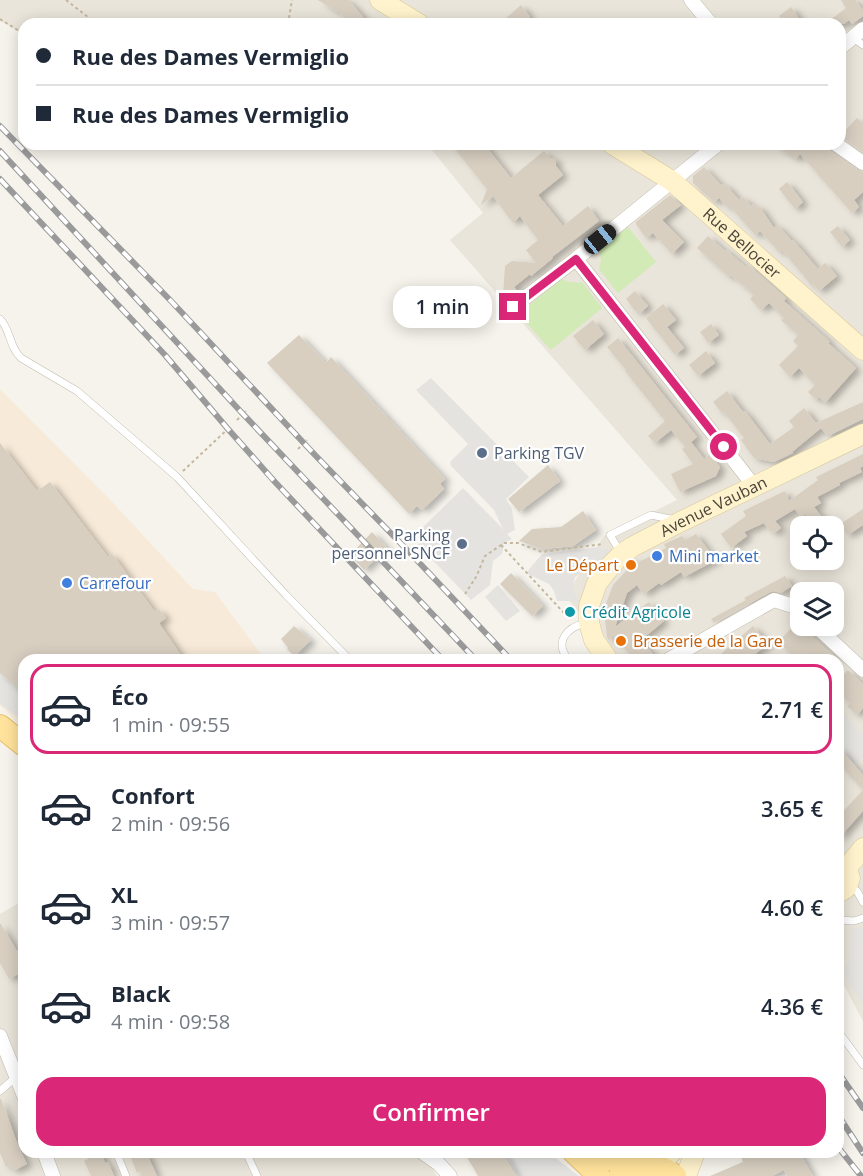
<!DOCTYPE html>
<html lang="fr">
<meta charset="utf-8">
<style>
body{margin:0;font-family:"Open Sans",sans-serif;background:#f6f6f7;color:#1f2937;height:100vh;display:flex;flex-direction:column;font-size:22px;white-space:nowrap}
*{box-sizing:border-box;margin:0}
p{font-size:20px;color:#747a83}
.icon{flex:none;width:33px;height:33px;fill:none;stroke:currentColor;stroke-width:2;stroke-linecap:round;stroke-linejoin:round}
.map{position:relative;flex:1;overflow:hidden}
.side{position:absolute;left:18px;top:654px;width:826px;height:504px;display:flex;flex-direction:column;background:#fff;border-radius:18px;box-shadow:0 3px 15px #0003}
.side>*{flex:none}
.hud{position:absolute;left:18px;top:18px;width:828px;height:132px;border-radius:18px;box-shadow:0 3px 15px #0003;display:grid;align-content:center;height:132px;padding:0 18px;background:#fff}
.buttons{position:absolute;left:790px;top:516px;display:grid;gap:12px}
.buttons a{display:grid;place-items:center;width:54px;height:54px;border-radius:12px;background:#fff;box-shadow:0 3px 15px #0003;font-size:30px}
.end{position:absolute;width:27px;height:27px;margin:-14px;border:8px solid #db2777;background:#fff;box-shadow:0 0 0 3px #fff}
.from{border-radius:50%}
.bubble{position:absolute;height:42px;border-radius:18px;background:#fff;box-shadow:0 3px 15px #0003;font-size:20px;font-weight:600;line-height:42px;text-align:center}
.car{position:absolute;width:18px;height:36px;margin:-18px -9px;border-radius:8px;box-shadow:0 0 4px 2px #0007;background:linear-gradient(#222 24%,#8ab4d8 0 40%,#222 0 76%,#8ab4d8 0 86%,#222 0)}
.hud b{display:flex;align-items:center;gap:21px;height:57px;font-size:22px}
.hud b+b{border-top:2px solid #e0e1e3}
.hud i{width:15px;height:15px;background:#1f2937}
ul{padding:10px 0 0;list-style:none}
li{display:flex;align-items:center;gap:18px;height:90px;margin:0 12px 9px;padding:0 6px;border:3px solid transparent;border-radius:18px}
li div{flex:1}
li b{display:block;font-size:22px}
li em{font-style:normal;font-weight:600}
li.on{border-color:#db2777}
li>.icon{width:54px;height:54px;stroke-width:1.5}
.cta{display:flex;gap:12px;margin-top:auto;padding:12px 18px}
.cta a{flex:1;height:69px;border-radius:18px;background:#db2777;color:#fff;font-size:24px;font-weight:600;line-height:69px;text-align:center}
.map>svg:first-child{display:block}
.residential{fill:#eae5da;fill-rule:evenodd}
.commercial{fill:#f7ead8}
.green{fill:#d2eab5}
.parking{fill:#e5e3e0}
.building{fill:#d8cfc1;filter:url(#shadow)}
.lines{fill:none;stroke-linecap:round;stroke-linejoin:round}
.lane-casing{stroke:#c2bbae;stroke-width:8}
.street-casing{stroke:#c2bbae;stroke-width:15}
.secondary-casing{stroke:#d6c79b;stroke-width:21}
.primary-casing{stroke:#e6c16a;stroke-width:24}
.path{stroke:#c4b79f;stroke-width:2;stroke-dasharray:3 3;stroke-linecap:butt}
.lane{stroke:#fff;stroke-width:7}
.street{stroke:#fff;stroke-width:14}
.secondary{stroke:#fff3cd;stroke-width:20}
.primary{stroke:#ffe39c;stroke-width:22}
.rail-casing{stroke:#9a9a9a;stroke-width:6}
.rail{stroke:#fff;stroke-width:4;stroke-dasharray:11;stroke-linecap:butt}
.route{stroke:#db2777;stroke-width:8}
.service-dot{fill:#5c6f8a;stroke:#fff;stroke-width:2}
.shop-dot{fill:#3f7fe0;stroke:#fff;stroke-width:2}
.food-dot{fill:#e8710a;stroke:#fff;stroke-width:2}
.culture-dot{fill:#0f9aa8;stroke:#fff;stroke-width:2}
.labels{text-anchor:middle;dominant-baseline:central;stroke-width:4.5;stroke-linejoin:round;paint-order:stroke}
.street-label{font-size:16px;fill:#4b4439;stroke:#fff}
.service-label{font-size:16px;fill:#4e5e75;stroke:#fff;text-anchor:start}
.shop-label{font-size:16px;fill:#366cbe;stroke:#fff;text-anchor:start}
.food-label{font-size:16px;fill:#c56008;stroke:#fff;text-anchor:end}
.culture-label{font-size:16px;fill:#0d838f;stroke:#fff;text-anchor:start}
</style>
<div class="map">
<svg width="863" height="1176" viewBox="0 0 863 1176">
<defs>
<filter id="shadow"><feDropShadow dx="5.5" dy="3" stdDeviation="3" flood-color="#0004"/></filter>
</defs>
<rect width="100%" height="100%" fill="#f6f3ec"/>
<path class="residential" d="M 0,0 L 863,0 L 863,1021 L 839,976 L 838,660 L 621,660 L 565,596 L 604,536 L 677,500 L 450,240 L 483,213 L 427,144 L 840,144 L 840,24 L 24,24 L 24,34 L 0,21 ZM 801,526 L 834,526 L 834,560 L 801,560 ZM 801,592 L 834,592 L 834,626 L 801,626 Z
M 24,900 L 24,1152 L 416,1152 L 427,1160 L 437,1176 L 0,1176 L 0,914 Z"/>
<path class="commercial" d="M 0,389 L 115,505 L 193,589 L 215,592 L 265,660 L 24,660 L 24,729 L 0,705 Z"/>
<path class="green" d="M 628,227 L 656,262 L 618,293 L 599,269 L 601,261 L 599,248 Z
M 562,279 C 568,283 575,283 582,282 L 602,308 L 551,350 L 518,314 Z"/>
<path class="parking" d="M 431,378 L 529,477 L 506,499 L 512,509 L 515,530 L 507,534 L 512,539 L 504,543 L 502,554 L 493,561 L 490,585 L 471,600 L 418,545 L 424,536 L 423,527 L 463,488 L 505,531 L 502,527 L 494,510 L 451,466 L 450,462 L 468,444 L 416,390 Z
M 598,547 L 610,551 L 595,567 L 589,567 L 575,577 L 573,584 L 574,593 L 580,601 L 557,601 L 554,591 L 549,584 L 526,573 L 542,554 Z
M 498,585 L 520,611 L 506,621 L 485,597 Z
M 0,663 L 24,693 L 24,722 L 0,704 Z
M 838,709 L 863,734 L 863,758 L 855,765 L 839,747 Z
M 863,927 L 863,1005 L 842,971 L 849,961 L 851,929 Z
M 506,1152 L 548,1152 L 579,1176 L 519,1176 Z"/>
<path class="building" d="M 318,0 L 350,0 L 348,2 L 352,4 L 369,24 L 350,24 L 338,11 L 337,12 Z
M 841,0 L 855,0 L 863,10 L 863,16 L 852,24 L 849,20 L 844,24 L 825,24 L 846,8 Z
M 521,5 L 530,17 L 521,24 L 510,24 L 505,19 Z
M 791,7 L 803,24 L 785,24 L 779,16 Z
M 857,118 L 863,124 L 863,152 L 840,136 Z
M 451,144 L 484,144 L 511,178 L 544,151 L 550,158 L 556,158 L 556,166 L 563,175 L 538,195 L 563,226 L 588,206 L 599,221 L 552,257 L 553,258 L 531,276 L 530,274 L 514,287 L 518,292 L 507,300 L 503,296 L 505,266 L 512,261 L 536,263 L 526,250 L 538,240 L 520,216 L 513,223 L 493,196 L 481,205 L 487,189 Z
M 774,144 L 826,144 L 831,151 L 858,170 L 863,172 L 863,192 L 854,200 L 859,207 L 852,213 L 800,154 L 796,159 Z
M 704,167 L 721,185 L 723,184 L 724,186 L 726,185 L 739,200 L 743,197 L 751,206 L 753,204 L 756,208 L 759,206 L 774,228 L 777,225 L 792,241 L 793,240 L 818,269 L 825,263 L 837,276 L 819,291 L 813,284 L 811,285 L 782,250 L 779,252 L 760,231 L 755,235 L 729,205 L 727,207 L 719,198 L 714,202 L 693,183 L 693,176 Z
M 787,182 L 803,202 L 795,209 L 779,189 Z
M 670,195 L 681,205 L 662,220 L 684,242 L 672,254 L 653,233 L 646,238 L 636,224 L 636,222 Z
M 838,226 L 850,240 L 842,247 L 830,232 Z
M 708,236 L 725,251 L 726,250 L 746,267 L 748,265 L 786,298 L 784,301 L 830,342 L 828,343 L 856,368 L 825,403 L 819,397 L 816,400 L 808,392 L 815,385 L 799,368 L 790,377 L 779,365 L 798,346 L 793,341 L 798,335 L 781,320 L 784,318 L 769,303 L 761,310 L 750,299 L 754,295 L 731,275 L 729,277 L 697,248 Z
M 635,291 L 648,306 L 640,313 L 638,310 L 636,312 L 626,299 Z
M 663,304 L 676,320 L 667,327 L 684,348 L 675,355 L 646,318 Z
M 593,320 L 604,334 L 585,350 L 573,336 Z
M 711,324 L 719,335 L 708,343 L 700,332 Z
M 299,335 L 326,363 L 331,357 L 445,479 L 440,484 L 444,489 L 422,510 L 417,506 L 409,514 L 267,363 Z
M 618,338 L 697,437 L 691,442 L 698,451 L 704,459 L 710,454 L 720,467 L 716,476 L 680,492 L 671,474 L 693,464 L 682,449 L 685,447 L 671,430 L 655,443 L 648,436 L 665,421 L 625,371 L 626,370 L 607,347 Z
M 706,351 L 715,363 L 698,376 L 689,365 Z
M 727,391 L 743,412 L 745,411 L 770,444 L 794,427 L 789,421 L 804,408 L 816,423 L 863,402 L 863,419 L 828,436 L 818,425 L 821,428 L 792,452 L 793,453 L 774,462 L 754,458 L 741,440 L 744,438 L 724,412 L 722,413 L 713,402 Z
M 0,443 L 37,491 L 50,482 L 108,557 L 112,554 L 155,612 L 159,609 L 166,618 L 159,623 L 184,660 L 24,660 L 24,694 L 0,673 Z
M 863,454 L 863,466 L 860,468 L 862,472 L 839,483 L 840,485 L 817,497 L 821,503 L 814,507 L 822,517 L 813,523 L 805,514 L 801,517 L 795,509 L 775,521 L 781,528 L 774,533 L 769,530 L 764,523 L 744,532 L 747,536 L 731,548 L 721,534 L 746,516 L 743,511 L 785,491 L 789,501 L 818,480 L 816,477 Z
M 548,465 L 560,481 L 519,512 L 508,499 Z
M 863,509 L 863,525 L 848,535 L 839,525 Z
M 583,511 L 596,530 L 573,546 L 542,549 L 519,541 L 532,529 L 561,527 Z
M 372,532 L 387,548 L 364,570 L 350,555 Z
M 696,534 L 716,560 L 684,577 L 681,572 L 661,585 L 659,583 L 644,594 L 637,585 L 627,593 L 615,627 L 649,602 L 664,621 L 641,640 L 658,660 L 635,660 L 612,635 L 609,641 L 607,637 L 604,609 L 613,585 L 626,571 L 625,568 L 636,559 L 639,562 L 666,548 L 664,544 L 682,536 L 685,540 Z
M 511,573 L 543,606 L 532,616 L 500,584 Z
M 785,576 L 792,586 L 781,593 L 774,591 L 770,592 L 714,623 L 711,619 L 746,600 L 744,598 Z
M 799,620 L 801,620 L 801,626 L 838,660 L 805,660 L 800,656 L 797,659 L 778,642 Z
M 294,626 L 311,640 L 294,656 L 287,649 L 288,648 L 281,639 Z
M 753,626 L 768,644 L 755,654 L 760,660 L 726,660 L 721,654 Z
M 848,670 L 863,684 L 863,708 L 857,715 L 847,706 L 850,703 L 838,692 L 838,680 Z
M 838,746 L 863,775 L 863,811 L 838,839 L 838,817 L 863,790 L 838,763 Z
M 0,923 L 17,951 L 24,947 L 24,971 L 9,979 L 0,963 Z
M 0,1099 L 1,1099 L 19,1148 L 27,1164 L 13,1171 L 10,1165 L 6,1167 L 0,1153 Z
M 86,1152 L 101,1152 L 105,1163 L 108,1162 L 114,1176 L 91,1176 L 84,1161 L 88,1159 Z
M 129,1152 L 146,1152 L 157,1176 L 142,1176 L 140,1171 L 137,1173 Z
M 464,1152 L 502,1152 L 516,1176 L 478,1176 Z
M 739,1152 L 799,1152 L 813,1176 L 787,1176 L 784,1170 L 772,1176 L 710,1176 L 743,1162 Z"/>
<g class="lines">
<g class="lane-casing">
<path id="lane" d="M 853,38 L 863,45
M 0,319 C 11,330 9,347 21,358 L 77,391 L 177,477 L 286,595 L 350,660
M 621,553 L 610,535 L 651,515 L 675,520
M 569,660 C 553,642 567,627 586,623
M 849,885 L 857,891 L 863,902
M 838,923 L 841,920 L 854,921 L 863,918
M 838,1031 L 863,1065
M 0,1091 L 16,1077
M 116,1152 L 126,1176
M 246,1152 L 257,1176"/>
</g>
<g class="street-casing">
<path id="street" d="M 691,0 L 711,24
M 840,48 L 863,29
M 836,144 L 863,163
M 576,259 L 754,486
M 513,307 L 576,259 L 718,144
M 816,626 L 863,670
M 668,660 L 774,600 L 796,607 L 801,611
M 0,1036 L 24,1096
M 44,1152 L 53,1176
M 422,1152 L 439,1164 L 450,1176"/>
</g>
<g class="secondary-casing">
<g id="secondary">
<path d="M 380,0 L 419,24"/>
<path id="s1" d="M 612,144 L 672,181 L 863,350"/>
<path id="s2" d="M 608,660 L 594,640 L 589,623 L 589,606 L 597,583 L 612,564 L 622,554 L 632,547 L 680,522 L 863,434"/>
<path d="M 838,865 L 846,869 L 850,878 L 846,888 L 838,893"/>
<path d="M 846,869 L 863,848"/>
<path d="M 658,1166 L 672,1152"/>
<path d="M 686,1176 L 695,1152"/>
</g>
</g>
<g class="primary-casing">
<path id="primary" d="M 0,726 L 24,745
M 574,1152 L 599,1176
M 602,1152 L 613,1160 L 631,1168
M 620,1176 C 638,1162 658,1162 675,1176"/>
</g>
<path class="path" d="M 66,0 L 97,24
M 0,19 L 24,34
M 288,24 L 292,0
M 237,420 L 246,411
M 298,449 L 307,440
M 183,471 L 231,426
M 501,545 L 564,613
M 465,594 L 476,577 L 485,556 L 504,543 L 518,543 L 542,552 L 603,544"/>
<use href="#lane" class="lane"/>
<use href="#street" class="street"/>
<use href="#secondary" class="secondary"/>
<use href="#primary" class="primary"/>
<g class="rail-casing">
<path id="rail" d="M 0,126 L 171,301 L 315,455 L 412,555 L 511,660
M 0,151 L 243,414 L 476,660
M 0,179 L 165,355 L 228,429 L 275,482 L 443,660
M 838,1072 L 863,1108
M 838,1115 L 863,1153
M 838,1147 L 861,1176"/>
</g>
<use href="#rail" class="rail"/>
</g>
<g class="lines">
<path class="route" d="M 513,307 L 576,259 L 724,447"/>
</g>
<g class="service-dot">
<circle cx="482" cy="453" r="6"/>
<circle cx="462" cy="544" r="6"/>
</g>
<g class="shop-dot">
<circle cx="657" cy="556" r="6"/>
<circle cx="67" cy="583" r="6"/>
</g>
<g class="food-dot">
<circle cx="631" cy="565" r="6"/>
<circle cx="621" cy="641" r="6"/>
</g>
<circle class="culture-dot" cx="570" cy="612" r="6"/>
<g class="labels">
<g class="street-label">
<text stroke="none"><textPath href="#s1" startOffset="164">Rue Bellocier</textPath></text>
<text stroke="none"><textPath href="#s2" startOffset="225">Avenue Vauban</textPath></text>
</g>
<g class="service-label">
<text x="494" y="453">Parking TGV</text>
<text x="450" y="535" text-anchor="end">Parking<tspan x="450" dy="18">personnel SNCF</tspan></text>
</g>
<g class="shop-label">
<text x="669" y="556">Mini market</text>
<text x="79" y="583">Carrefour</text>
</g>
<g class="food-label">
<text x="619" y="565">Le Départ</text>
<text x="633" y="641" text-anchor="start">Brasserie de la Gare</text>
</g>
<g class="culture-label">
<text x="582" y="612">Crédit Agricole</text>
</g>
</g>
</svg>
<div class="buttons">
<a><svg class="icon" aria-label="locate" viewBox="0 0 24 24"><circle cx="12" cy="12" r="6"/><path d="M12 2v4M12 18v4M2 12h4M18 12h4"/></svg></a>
<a><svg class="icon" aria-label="layers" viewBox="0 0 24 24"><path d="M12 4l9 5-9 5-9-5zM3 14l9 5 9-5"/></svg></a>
</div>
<i class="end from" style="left:724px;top:447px"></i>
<i class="end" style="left:513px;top:307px"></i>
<div class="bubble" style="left:393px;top:286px;width:99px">1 min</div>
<i class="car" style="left:600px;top:239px;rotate:51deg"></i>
<div class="hud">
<b><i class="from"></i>Rue des Dames Vermiglio</b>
<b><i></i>Rue des Dames Vermiglio</b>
</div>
<section class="side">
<ul>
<li class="on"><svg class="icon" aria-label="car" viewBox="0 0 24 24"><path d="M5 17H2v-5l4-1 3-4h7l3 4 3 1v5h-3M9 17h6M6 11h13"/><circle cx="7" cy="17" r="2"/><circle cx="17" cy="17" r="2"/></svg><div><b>Éco</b><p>1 min · 09:55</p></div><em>2.71 €</em></li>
<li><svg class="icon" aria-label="car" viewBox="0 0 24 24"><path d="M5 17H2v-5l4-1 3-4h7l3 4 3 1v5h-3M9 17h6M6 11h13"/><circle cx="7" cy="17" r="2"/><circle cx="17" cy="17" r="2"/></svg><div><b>Confort</b><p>2 min · 09:56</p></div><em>3.65 €</em></li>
<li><svg class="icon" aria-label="car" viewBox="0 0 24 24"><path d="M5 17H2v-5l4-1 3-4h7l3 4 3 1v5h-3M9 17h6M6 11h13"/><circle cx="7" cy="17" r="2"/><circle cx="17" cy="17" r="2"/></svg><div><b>XL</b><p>3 min · 09:57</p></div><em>4.60 €</em></li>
<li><svg class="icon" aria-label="car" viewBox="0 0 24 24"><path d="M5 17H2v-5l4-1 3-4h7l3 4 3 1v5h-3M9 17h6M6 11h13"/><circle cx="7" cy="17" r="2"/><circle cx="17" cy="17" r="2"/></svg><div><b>Black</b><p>4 min · 09:58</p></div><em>4.36 €</em></li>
</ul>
<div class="cta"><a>Confirmer</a></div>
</section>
</div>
